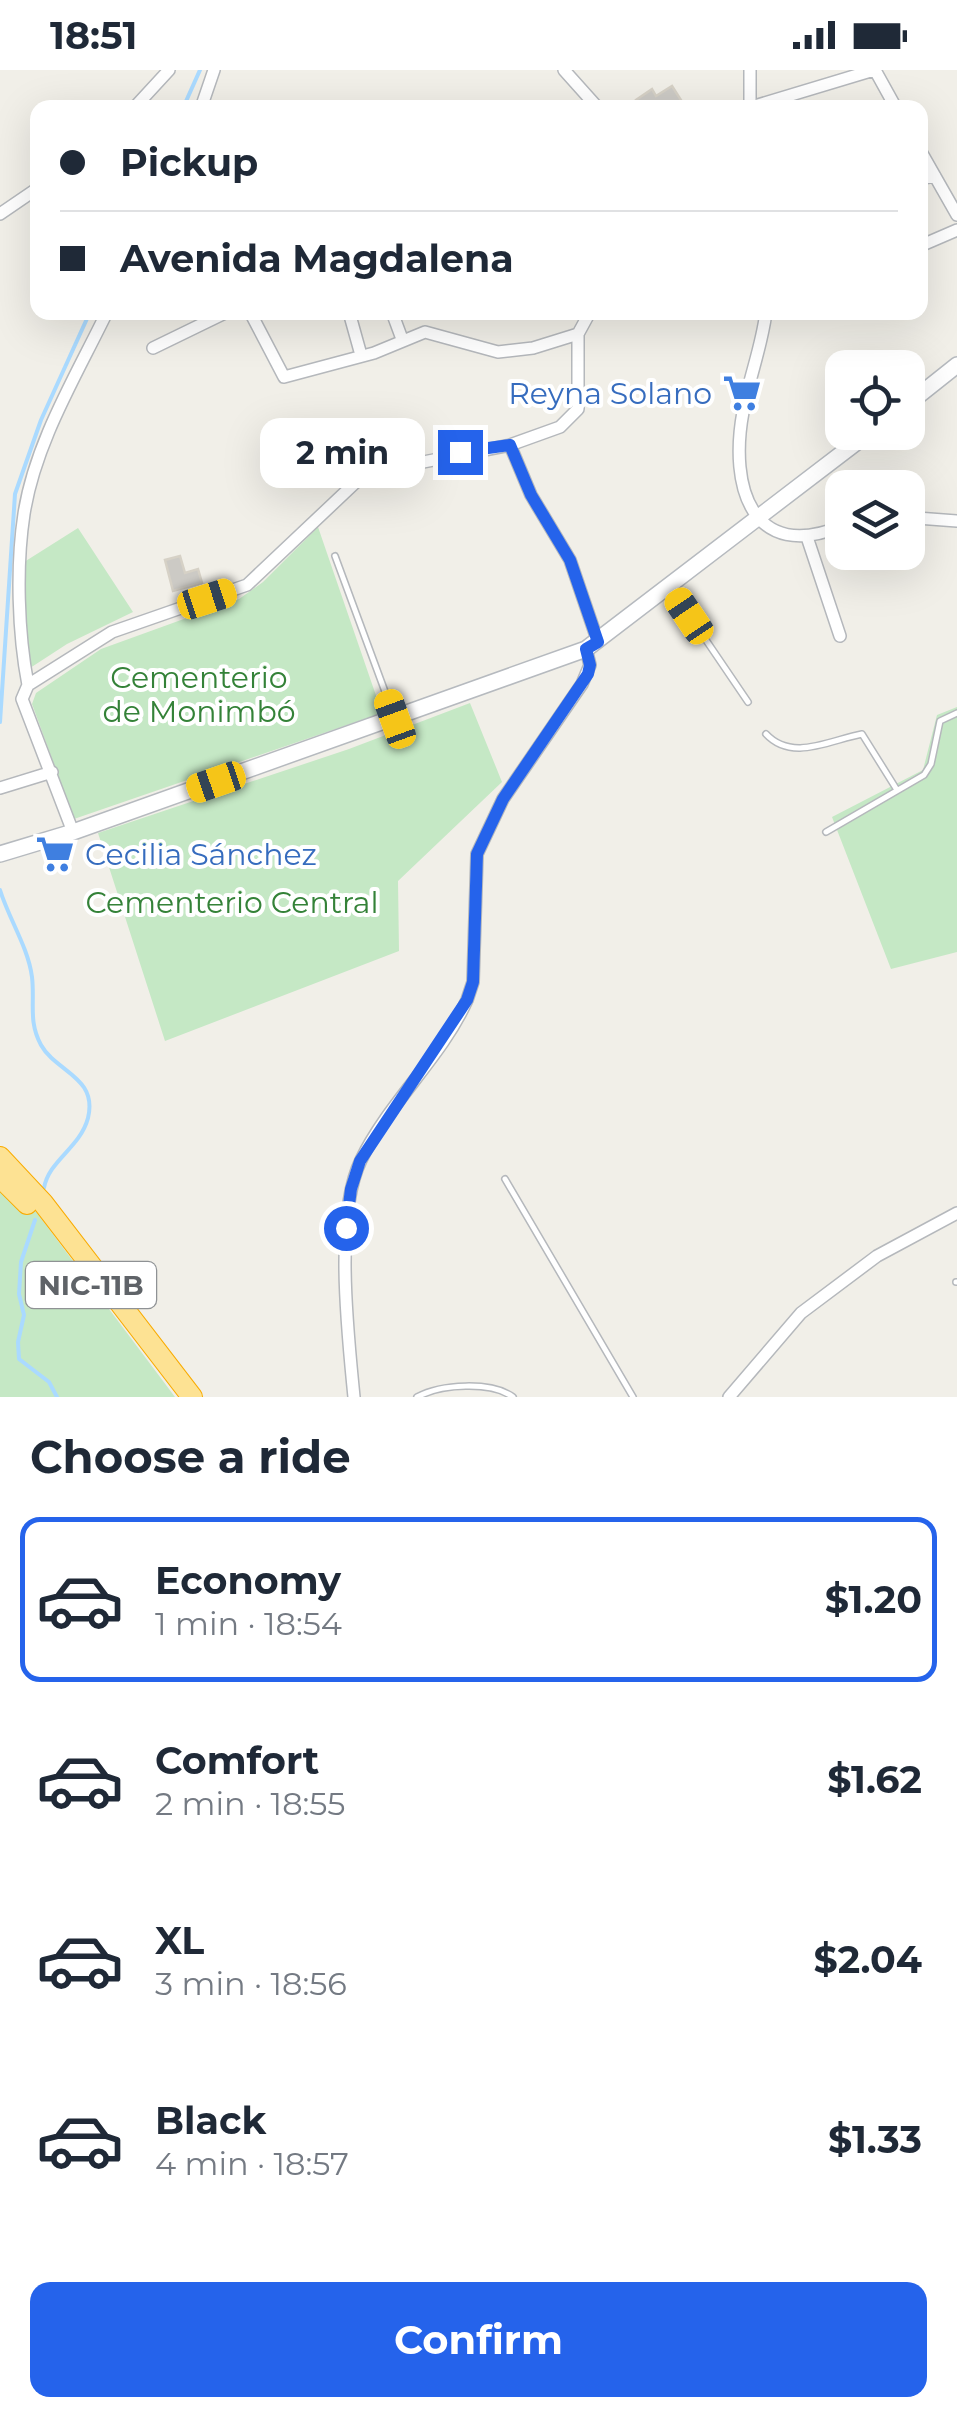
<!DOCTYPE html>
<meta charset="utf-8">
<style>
body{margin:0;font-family:Montserrat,sans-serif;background:#f2f2f3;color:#1f2937;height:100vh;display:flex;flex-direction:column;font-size:38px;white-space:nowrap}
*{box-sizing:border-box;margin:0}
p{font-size:32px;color:#747a83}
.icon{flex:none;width:55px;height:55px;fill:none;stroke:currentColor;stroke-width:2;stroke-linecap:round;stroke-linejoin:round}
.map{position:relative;height:1327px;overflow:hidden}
.sheet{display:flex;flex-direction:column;background:#fff;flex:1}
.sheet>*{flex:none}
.guide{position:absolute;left:30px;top:30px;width:898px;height:220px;border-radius:20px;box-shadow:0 10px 40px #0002;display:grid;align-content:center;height:220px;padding:0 30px;background:#fff}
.controls{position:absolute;left:825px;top:280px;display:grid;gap:20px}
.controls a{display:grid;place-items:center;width:100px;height:100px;border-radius:20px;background:#fff;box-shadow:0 10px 40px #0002;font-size:50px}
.end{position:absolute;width:45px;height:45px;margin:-22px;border:12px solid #2563eb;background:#fff;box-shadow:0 0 0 5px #fff}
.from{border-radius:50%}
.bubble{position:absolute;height:70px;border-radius:20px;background:#fff;box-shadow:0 10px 40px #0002;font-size:32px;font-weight:700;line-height:70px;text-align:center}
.car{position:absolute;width:30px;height:60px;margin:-30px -15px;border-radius:12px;box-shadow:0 0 8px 2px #0007;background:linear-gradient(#f5c518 24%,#345 0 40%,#f5c518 0 76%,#345 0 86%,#f5c518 0)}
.guide b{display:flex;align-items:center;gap:35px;height:95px;font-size:38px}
.guide b+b{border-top:2px solid #e0e1e3}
.guide i{width:25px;height:25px;background:#1f2937}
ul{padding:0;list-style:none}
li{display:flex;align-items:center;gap:30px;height:165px;margin:0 20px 15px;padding:0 10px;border:5px solid transparent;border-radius:20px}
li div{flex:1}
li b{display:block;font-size:38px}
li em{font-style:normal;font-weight:700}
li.on{border-color:#2563eb}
li>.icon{width:90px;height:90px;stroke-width:1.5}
h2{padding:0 30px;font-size:45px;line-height:120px}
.action{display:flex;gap:20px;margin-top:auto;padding:20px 30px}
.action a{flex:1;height:115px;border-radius:20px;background:#2563eb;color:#fff;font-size:40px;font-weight:700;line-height:115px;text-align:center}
.status{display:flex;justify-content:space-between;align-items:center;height:70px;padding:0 50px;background:#fff;direction:ltr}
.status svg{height:28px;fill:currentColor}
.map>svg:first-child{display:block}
.green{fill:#c5e8c5}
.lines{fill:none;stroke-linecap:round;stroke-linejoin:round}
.stream{stroke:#aadaff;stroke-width:4}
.building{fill:#cccac5;stroke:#d6d1c6;stroke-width:2.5}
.lane-casing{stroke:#b5b8bc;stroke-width:8}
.street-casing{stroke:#b5b8bc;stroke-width:14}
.secondary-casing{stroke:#b6babf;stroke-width:18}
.highway-casing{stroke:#f9ab00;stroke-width:22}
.lane{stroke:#fff;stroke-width:5}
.street{stroke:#fff;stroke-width:11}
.secondary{stroke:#fff;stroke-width:15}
.highway{stroke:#fde293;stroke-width:20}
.route{stroke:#2563eb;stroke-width:12}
.labels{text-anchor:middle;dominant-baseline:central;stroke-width:8;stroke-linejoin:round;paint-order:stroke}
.shield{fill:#fff;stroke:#8f9295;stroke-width:2.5}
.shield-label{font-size:28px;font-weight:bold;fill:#5f6368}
.shop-label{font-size:30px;fill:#366cbe;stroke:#fff;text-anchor:end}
.park-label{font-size:30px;fill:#348238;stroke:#fff}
</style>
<div class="status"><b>18:51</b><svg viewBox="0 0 49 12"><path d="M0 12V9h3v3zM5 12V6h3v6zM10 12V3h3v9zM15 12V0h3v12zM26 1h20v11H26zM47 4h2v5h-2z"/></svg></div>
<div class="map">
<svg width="957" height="1327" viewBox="0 0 957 1327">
<rect width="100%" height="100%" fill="#f1efe8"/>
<path class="green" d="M 318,457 L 382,643 L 74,749 L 32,634 L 36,623 L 101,579 L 239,529 L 263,512 Z
M 78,458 L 133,542 L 67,574 L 27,600 L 21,494 Z
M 470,633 L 502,712 L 398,811 L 399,881 L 165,971 L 98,763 L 349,679 Z
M 957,637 L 957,882 L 891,899 L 832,747 L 923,700 L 937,645 Z
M 0,1107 L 37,1143 L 175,1327 L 0,1327 Z"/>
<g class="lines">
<path class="stream" d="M 183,38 L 200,0
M 0,652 L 15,424 L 41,350 L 90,242
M 0,820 C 9,849 28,877 32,907 C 35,933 28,951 41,975 C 56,1002 98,1007 88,1048 C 80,1078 49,1090 44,1118
M 35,1150 L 21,1192 L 19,1224 L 24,1245 L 18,1272 L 19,1289 L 49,1312 L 57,1327"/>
</g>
<path class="building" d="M 672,16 L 686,38 L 640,38 L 636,30 L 652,19 L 656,26 Z
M 180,486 L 185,503 L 198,499 L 202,513 L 173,521 L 165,490 Z"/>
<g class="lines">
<g class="lane-casing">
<path id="lane" d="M 335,486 L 394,646
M 672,520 L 748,632
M 766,664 C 792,692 830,670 862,664 L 897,720
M 826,762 L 924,705 L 931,694 L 940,651 L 957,643
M 505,1109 L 633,1327
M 956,1212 L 957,1212
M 417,1327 C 441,1314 491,1311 513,1327"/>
</g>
<g class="street-casing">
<path id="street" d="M 564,0 L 598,38
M 750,0 L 750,38
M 875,0 L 896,38
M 134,38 L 169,0
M 201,38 L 214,0
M 748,38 L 874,0
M 920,80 L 957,145
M 920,109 L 935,106
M 0,144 L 38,118
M 920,176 L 957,160
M 250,242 L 284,307 L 374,283 L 425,262 L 498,282 L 533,278 L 578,264
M 349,242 L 361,285
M 392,242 L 402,269
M 766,242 C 762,276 749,308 743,342 C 729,417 752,493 842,456
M 153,278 L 227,242
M 510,375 L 531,425 L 570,490 L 598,572
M 908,444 L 917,448 L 957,451
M 807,467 L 840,566
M 28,615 C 18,563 16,496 24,444 C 35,373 76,306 107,242
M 0,718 L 52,702
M 73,762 L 22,629 L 28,615 L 112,562 L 247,515 L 356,412 L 403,396 L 510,375 L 560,357 L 578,339 L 578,264 L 590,242
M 354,1327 C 348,1265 334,1145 361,1090 C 389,1032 441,988 467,930 L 473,912 L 477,784 L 503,729 L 582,614 L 590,595 L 586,579
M 729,1327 L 801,1243 L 877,1186 L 957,1143"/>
</g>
<g class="secondary-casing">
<path id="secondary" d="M 908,334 L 957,295
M 0,784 L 73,762 L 586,579 L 870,362"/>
</g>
<g class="highway-casing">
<path id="highway" d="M 0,1087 L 43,1133 L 192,1327
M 0,1107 L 27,1134"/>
</g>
<use href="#lane" class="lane"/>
<use href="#street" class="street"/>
<use href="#secondary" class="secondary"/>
<use href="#highway" class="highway"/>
</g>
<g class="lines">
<path class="route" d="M 346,1158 L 351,1119 L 360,1091 L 467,930 L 473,912 L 477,784 L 503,729 L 588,604 L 590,595 L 586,579 L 598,572 L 570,490 L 531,425 L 510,375 L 460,382"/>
</g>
<defs>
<g id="supermarket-bare" transform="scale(3)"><path d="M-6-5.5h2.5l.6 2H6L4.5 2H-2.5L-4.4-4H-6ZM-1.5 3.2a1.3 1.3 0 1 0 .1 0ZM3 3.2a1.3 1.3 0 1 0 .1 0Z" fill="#3f7fe0" stroke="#fff" stroke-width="2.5" paint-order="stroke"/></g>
</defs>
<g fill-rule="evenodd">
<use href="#supermarket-bare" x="742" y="323"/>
<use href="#supermarket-bare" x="55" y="784"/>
</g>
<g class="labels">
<rect class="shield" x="26" y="1192" width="130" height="46" rx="8"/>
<g class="shield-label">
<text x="91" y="1215">NIC-11B</text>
</g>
<g class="shop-label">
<text x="712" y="323">Reyna Solano</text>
<text x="85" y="784" text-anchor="start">Cecilia Sánchez</text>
</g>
<g class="park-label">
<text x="199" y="607">Cementerio<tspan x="199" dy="34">de Monimbó</tspan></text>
<text x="232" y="832">Cementerio Central</text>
</g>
</g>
</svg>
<div class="controls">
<a><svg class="icon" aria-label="locate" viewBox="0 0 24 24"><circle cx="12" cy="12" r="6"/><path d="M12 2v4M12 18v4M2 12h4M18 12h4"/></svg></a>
<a><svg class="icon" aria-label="layers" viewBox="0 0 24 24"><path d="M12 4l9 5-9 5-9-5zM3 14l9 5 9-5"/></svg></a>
</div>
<i class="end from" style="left:346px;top:1158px"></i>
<i class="end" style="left:460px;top:382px"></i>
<div class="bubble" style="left:260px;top:348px;width:165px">2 min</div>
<i class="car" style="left:207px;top:529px;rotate:72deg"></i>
<i class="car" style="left:689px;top:546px;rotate:326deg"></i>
<i class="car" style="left:395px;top:649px;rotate:340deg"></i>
<i class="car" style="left:216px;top:712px;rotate:251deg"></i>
<div class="guide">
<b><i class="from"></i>Pickup</b>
<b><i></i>Avenida Magdalena</b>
</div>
</div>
<section class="sheet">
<h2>Choose a ride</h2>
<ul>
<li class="on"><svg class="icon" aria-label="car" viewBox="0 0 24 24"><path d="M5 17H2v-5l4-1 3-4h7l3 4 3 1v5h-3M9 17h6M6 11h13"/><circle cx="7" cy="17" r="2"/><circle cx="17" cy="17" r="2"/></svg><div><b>Economy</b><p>1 min · 18:54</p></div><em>$1.20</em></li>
<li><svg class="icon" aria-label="car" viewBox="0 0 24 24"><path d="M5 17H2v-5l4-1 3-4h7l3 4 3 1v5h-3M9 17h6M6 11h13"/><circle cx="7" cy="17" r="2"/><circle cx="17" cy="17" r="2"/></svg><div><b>Comfort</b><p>2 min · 18:55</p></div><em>$1.62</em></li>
<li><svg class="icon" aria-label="car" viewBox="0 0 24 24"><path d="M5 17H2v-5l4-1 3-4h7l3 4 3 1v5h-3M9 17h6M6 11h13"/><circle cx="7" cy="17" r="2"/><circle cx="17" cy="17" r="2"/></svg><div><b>XL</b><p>3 min · 18:56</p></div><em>$2.04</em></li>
<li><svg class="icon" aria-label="car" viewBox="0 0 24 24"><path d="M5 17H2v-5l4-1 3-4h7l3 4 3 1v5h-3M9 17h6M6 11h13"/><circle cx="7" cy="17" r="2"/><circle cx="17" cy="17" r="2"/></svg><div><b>Black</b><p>4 min · 18:57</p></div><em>$1.33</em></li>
</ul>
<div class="action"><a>Confirm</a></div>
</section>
